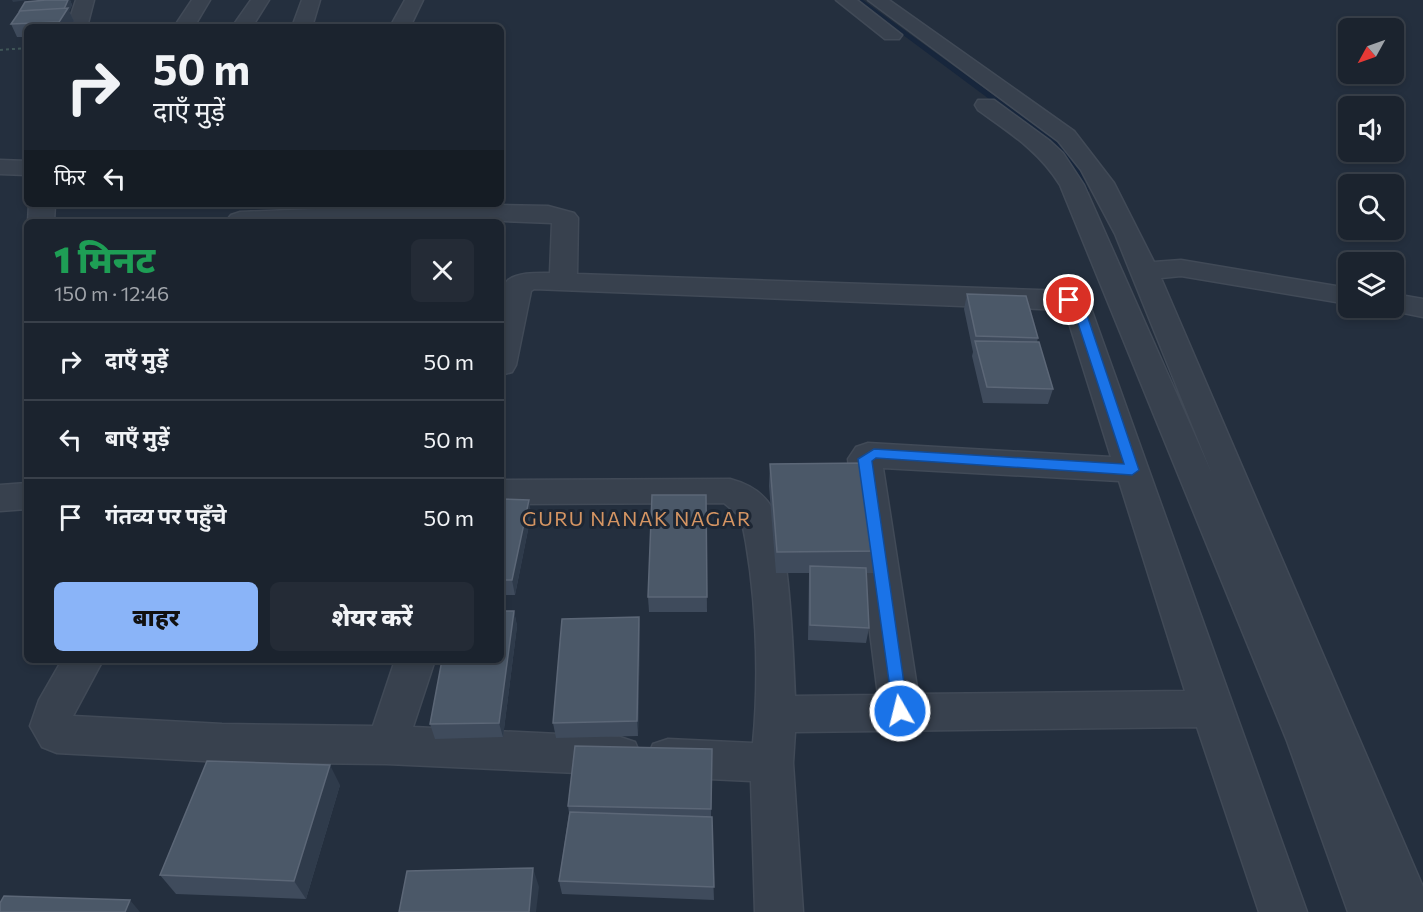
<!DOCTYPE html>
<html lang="hi">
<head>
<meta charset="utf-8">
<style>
	body { margin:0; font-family:Commissioner,"Noto Sans Devanagari",sans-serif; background:#242b36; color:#f1f3f6; height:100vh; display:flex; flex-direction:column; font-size:22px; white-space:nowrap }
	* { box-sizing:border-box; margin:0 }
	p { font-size:20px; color:#a0a4aa }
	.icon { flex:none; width:33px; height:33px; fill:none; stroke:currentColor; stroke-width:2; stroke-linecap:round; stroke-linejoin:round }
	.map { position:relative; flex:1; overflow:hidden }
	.details { position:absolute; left:24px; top:219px; width:480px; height:444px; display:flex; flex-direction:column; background:#1b232e; border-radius:9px; box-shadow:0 3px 9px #0003,0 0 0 2px #39404a }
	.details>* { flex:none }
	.guide { position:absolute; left:24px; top:24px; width:480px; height:183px; border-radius:9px; box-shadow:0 3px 9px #0003,0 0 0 2px #39404a; background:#1b232e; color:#f1f3f6; overflow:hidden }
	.needle { width:39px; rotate:230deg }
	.fabs { position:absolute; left:1338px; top:18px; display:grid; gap:12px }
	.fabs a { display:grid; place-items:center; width:66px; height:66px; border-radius:9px; background:#1b232e; box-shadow:0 3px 9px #0003,0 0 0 2px #39404a; font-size:30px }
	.pin { position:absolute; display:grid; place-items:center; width:51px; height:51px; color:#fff; margin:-26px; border:3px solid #fff; border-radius:50%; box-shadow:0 2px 6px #0007 }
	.me { position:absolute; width:66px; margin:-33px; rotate:352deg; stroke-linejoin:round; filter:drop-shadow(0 0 4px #0008) }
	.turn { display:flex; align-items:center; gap:21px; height:126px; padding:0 30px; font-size:27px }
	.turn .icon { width:78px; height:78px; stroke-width:2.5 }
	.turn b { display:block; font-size:42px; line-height:51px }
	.then { display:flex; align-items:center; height:57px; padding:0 30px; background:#0003; gap:12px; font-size:22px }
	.round { display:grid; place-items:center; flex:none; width:63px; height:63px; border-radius:9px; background:#242b36 }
	.head { display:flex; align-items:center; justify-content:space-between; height:102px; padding:0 30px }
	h1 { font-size:36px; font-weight:800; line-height:45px; color:#1e9e55 }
	.button { display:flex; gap:12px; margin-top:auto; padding:12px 30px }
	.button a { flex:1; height:69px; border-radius:9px; background:#8ab4f8; color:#111; font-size:24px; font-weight:800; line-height:69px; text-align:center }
	.button a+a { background:#242b36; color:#f1f3f6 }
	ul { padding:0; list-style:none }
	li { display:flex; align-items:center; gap:18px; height:78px; padding:0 30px; border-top:2px solid #39404a }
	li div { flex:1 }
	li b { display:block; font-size:22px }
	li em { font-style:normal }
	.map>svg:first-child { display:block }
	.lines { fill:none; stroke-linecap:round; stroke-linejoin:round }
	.stream { fill:#17263c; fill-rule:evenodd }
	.minor-casing { stroke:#414a57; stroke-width:3 }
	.path { stroke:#3f5557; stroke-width:2; stroke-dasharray:3 3; stroke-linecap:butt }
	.minor { fill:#38414e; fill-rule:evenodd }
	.wall { fill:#3f4b5c }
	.shaded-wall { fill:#2f3b4b }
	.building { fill:#4b5868; stroke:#5c6777; stroke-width:1.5 }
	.route { fill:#1a73e8; stroke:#114b97; stroke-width:1.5 }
	.labels { text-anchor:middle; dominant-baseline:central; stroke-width:6; stroke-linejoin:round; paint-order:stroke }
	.neighbourhood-label { font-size:20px; letter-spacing:1.5px; fill:#d59563; stroke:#1d2633 }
</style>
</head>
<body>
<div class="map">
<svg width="1423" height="912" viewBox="0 0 1423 912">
	<rect width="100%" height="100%" fill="#242f3e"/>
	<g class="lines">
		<polygon class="stream" points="856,0 863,0 1057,141 1077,164 1089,191 1088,193 1082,193 1070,165 1051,145"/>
		<defs>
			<g id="minor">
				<polygon points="76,0 94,0 87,27 67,27"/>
				<polygon points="192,0 210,0 194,27 174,27"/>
				<polygon points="251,0 269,0 252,27 232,27"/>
				<polygon points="302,0 320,0 312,27 292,27"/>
				<polygon points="405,0 423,0 410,27 390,27"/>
				<polygon points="836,0 857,0 902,35 899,39 885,39"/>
				<path d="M868 0H889L1074 131 1114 183 1154 262 1181 260 1348 288V304L1181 276 1161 278 1423 887V912H1348L1287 741 1060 185C1039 151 1010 133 978 110L975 105 978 100H994L1050 141 1063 153 1084 185 1212 474 1115 234 1081 170 1058 141Z"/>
				<polygon points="0,160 27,161 27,175 0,174"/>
				<polygon points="29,204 55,204 54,222 28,222"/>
				<path d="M440 204 548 206 574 213 578 218 577 274 1069 291 1088 300 1307 912H1259L1197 727 795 732 793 763 803 912H755L751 781 668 777 653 772 647 758 653 744 668 739 753 743C760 672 756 586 741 517L724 503 501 504V480L730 479C745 483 758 489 768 502 790 529 793 657 795 696L878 695 848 459 856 447 868 443 1111 457 1065 310 534 289 531 291 516 365 512 372 501 375C501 357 496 291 508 280 519 272 537 273 550 273L552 223 455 219 375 222 227 220 231 215 240 212ZM883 468 1119 481 1185 691 918 694Z"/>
				<polygon points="1394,294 1423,299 1423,317 1384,309 1394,308"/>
				<polygon points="27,483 27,509 0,511 0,485"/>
				<polygon points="62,660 103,660 73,716 222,724 373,726 395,660 435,660 413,727 620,737 635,742 641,756 635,770 620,775 387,764 222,762 57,753 42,747 30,726 39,700"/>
			</g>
		</defs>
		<use href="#minor" class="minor-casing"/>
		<polyline class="path" points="0,50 27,48"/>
		<use href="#minor" class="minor"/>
	</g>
	<g class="wall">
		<polygon points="46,0 70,0 72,5 69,11 74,21 70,27 27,27 27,37 17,37 11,24"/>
		<polygon points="967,294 1038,338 1037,342 1053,389 1048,404 983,403 972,356 973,352 964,309"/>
		<polygon points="770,464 880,551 876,573 866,573 869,628 866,643 808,640 809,573 776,573 769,486"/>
		<polygon points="706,495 707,612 649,612 648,597"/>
		<polygon points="501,499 529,500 531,515 515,595 501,595"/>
		<polygon points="514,611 517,626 503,737 435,739 430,724"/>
		<polygon points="639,617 640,632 638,736 556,738 553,723"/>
		<polygon points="712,749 711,817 714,900 562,894 559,881 569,813 568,806"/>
		<polygon points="340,785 306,899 176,894 160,875"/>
	</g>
	<g class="shaded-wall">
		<polygon points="12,0 28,0 13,2"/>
		<polygon points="68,0 70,0 72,5 69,11 74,21 70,27 61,27 59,22"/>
		<polygon points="529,500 531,515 515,595 512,580"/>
		<polygon points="514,611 517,626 503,737 499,723"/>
		<polygon points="639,617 640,632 638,736 637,721"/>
		<polygon points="330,765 340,785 306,899 294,881"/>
		<polygon points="533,868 539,887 536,912 529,912"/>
		<polygon points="130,900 140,912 125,912"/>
	</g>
	<g class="building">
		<polygon points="46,0 68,0 64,9 20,11 19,12 25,2"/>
		<polygon points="68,8 59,22 11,24 20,11"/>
		<polygon points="967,294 1026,296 1038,338 976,336"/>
		<polygon points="975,341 1039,342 1053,389 987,387"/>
		<polygon points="865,463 880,551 777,552 770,464"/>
		<polygon points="652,495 706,495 707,597 648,597"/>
		<polygon points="501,499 529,500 512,580 501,580"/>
		<polygon points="810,566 866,568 869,628 810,625"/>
		<polygon points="501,611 514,611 499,723 430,724 442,660 501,660"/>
		<polygon points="639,617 637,721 553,723 562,619"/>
		<polygon points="575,746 712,749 711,809 568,806"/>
		<polygon points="207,761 330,765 294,881 160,875"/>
		<polygon points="570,812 712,817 714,887 559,881"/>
		<polygon points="533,868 529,912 399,912 407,871"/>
		<polygon points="4,896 130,900 125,912 0,912 0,903"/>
	</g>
	<polygon class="route" points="1064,298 1073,298 1084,306 1139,470 1132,475 876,458 872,461 908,711 906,717 900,719 894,717 858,459 874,449 1124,464 1073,308 1064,303"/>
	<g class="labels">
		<g class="neighbourhood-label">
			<text x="637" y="518">GURU NANAK NAGAR</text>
		</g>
	</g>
</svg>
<div class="fabs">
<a><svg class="needle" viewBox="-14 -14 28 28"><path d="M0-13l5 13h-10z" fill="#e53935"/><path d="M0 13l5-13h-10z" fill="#a0a4aa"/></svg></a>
<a><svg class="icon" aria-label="sound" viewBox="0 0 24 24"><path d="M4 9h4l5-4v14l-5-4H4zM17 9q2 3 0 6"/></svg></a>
<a><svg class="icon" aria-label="search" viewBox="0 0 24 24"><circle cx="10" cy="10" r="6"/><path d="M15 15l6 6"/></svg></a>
<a><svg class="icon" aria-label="layers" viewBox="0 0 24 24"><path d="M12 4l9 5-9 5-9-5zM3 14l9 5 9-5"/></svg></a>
</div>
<div class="pin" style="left:1069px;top:300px;background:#d93025"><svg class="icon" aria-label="arrive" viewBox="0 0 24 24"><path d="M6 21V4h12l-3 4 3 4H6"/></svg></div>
<svg class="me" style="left:900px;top:711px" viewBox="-20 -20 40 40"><circle r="17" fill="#1a73e8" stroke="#fff" stroke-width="3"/><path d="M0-11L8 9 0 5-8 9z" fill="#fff"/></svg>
<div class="guide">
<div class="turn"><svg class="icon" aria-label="right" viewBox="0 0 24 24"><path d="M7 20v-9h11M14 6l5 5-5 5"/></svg><div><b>50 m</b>दाएँ मुड़ें</div></div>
<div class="then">फिर<svg class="icon" aria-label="left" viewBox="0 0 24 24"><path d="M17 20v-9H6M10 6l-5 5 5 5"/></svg></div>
</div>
<section class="details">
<div class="head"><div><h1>1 मिनट</h1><p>150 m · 12:46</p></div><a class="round"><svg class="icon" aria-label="close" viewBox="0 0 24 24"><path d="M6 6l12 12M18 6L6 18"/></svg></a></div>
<ul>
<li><svg class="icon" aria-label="right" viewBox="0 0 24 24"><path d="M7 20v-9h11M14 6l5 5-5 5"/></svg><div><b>दाएँ मुड़ें</b></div><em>50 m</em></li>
<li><svg class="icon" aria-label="left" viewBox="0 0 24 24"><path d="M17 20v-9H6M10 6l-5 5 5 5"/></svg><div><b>बाएँ मुड़ें</b></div><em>50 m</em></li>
<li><svg class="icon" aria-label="arrive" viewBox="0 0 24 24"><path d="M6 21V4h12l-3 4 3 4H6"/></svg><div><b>गंतव्य पर पहुँचे</b></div><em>50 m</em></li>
</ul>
<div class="button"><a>बाहर</a><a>शेयर करें</a></div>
</section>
</div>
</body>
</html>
